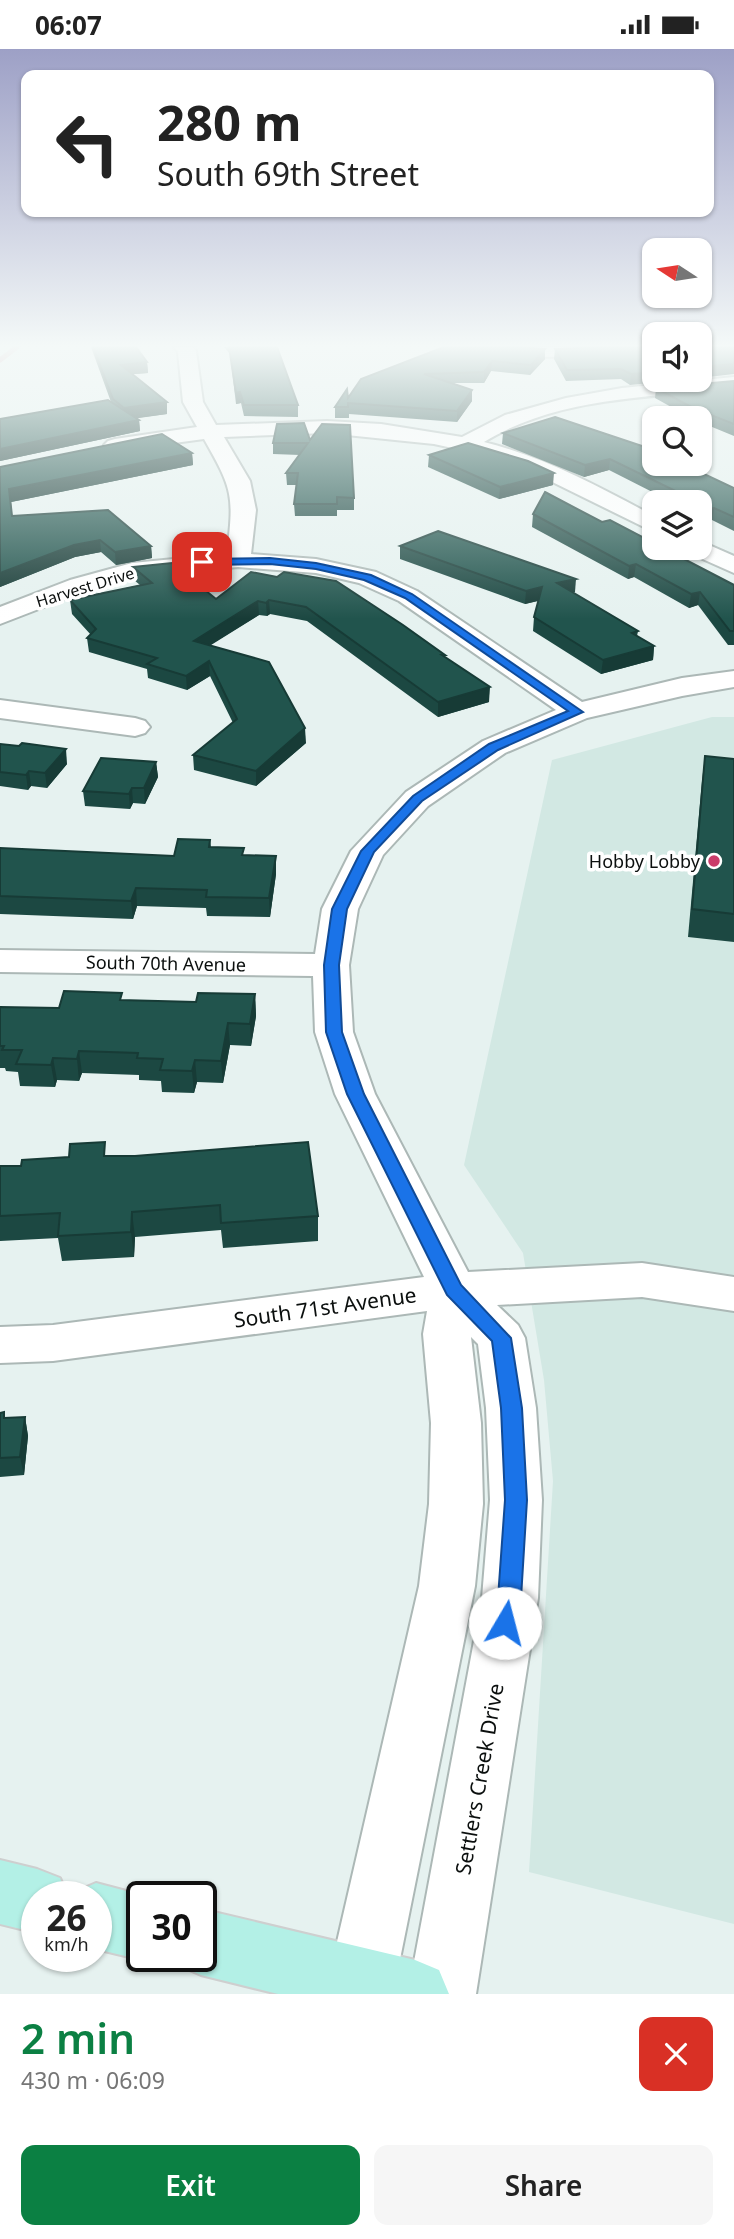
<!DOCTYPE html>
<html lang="en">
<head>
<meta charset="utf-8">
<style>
	body { margin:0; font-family:"Noto Sans",sans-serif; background:#f6f6f6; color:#222; height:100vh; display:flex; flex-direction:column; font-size:26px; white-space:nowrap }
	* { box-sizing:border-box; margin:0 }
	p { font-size:23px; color:#767676 }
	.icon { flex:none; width:38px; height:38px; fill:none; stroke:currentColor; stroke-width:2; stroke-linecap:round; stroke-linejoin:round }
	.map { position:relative; height:1945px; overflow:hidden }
	.drawer { display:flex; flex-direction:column; background:#fff; flex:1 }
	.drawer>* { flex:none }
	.banner { position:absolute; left:21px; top:21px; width:693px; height:147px; border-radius:14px; box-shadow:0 2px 5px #0004; background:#fff; color:#222; overflow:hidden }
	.needle { width:46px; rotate:282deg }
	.tools { position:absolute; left:642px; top:189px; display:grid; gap:14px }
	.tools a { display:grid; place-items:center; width:70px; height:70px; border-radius:14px; background:#fff; box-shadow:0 2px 5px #0004; font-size:35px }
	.speed { position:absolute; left:21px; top:1832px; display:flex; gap:14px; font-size:35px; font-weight:700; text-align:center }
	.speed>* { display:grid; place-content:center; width:91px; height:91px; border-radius:50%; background:#fff; box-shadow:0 2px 5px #0004; line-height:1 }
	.speed small { font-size:18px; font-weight:400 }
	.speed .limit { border:4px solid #111; border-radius:10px; background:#fff; color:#111 }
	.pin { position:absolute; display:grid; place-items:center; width:60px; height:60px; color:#fff; margin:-30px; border-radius:14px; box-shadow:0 4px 10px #0006 }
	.me { position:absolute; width:77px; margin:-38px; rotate:8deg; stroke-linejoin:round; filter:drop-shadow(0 0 5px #0008) }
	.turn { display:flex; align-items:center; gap:24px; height:147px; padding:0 21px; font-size:32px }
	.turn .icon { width:91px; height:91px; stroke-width:2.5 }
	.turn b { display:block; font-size:49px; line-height:60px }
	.round { display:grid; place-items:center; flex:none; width:74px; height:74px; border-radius:14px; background:#f6f6f6 }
	.overview { display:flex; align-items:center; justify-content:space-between; height:119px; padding:0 21px }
	h1 { font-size:42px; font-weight:600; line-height:52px; color:#0b8043 }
	.action { display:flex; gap:14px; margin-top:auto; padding:14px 21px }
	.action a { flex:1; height:80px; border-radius:14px; background:#0b8043; color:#fff; font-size:28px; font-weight:600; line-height:80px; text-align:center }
	.action a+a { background:#f6f6f6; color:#222 }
	.status { display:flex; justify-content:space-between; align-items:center; height:49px; padding:0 35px; background:#fff; direction:ltr }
	.status svg { height:19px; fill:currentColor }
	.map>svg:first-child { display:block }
	.built { fill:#d2e8e3 }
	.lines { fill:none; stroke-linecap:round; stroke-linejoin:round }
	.stream { stroke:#cd8393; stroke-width:5 }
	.minor-casing { stroke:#acb8b6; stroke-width:4 }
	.primary-casing { stroke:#cecfcf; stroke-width:4 }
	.minor { fill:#fff; fill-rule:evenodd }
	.primary { fill:#b3f0e6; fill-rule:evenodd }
	.wall { fill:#1c4842 }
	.shaded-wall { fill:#173b36 }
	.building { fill:#21544d; stroke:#173b36; stroke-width:2 }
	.route { fill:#1a73e8; stroke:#114b97; stroke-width:2 }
	.poi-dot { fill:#ca3c6a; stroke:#fff; stroke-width:2.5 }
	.labels { text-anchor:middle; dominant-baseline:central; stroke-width:7; stroke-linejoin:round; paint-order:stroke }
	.far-street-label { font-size:16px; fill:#0b0f0e; stroke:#fff }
	.poi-label { font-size:18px; fill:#0b0f0e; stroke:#fff; text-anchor:end }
	.street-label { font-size:18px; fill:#0b0f0e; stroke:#fff }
	.near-street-label { font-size:21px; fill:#0b0f0e; stroke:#fff }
</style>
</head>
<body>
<div class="status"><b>06:07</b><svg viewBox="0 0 49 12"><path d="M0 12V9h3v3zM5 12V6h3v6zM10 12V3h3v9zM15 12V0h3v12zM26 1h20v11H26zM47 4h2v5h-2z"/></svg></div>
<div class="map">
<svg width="734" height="1945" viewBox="0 0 734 1945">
	<rect width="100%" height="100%" fill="#e6f2f0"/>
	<polygon class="built" points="712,668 734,668 734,1875 529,1823 553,1432 544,1331 523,1204 464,1116 552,711"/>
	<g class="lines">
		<polyline class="stream" points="0,311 17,298"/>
		<defs>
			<g id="minor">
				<path d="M174 298H193L196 302 203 353 216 376 327 372 381 375 462 388 505 366 566 349 622 339 734 328V340C650 348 557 348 484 393 545 408 599 438 654 467V483L528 421 480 405 434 395 327 384 224 388 250 432 256 461 251 505 316 510 376 523 417 542 582 653 682 629 734 622V638L682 647 587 669 505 704 428 757 383 806 358 860 349 916 353 983 375 1045 468 1223 642 1214 734 1228V1262L642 1248 497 1256 518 1276 525 1289 536 1359 542 1451 538 1549 476 1945H408L482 1549 490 1451 486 1359 478 1295 471 1288 481 1374 483 1455 475 1537 393 1945H325L419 1537 429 1455 431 1374 423 1285 427 1262 53 1312 0 1314V1278L53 1276 424 1228 335 1045 315 983 313 927 0 923V901L315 905 322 860 351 802 406 743 483 692 556 661 399 552 359 534 316 524 238 518 134 528 88 541 0 575V558L70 531 132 514 227 505C234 446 233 441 204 390L115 402 108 400 104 396 108 392 115 390 197 378 183 353 178 303Z"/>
				<path d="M491 298H645L636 303C611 305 505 315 491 298Z"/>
				<polygon points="700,492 734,507 734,524 689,504 686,499 700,499"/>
				<polygon points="0,651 135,669 145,672 150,678 145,684 135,687 0,669"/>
			</g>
			<g id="primary">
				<polygon points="0,1811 37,1820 60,1829 68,1848 37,1848 37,1884 0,1875"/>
				<polygon points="96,1834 149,1848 142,1848 142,1908 150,1908 142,1911 96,1900 96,1848 71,1848 73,1844"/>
				<polygon points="201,1860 415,1911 439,1921 449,1945 278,1945 201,1926 178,1916 174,1908 201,1908"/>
			</g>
		</defs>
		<use href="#minor" class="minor-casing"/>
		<use href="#primary" class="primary-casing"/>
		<use href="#minor" class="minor"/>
		<use href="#primary" class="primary"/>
	</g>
	<g class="wall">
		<polygon points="91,298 136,298 147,313 148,324 133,325 167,365 136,369 139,371 140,382 0,412 0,370 111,353"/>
		<polygon points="224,298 277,298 298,356 298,368 244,367 241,354 236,355 230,305"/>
		<polygon points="444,298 545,310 530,326 491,322 484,334 453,334 472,341 472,352 457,373 349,365 349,369 335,369 335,358 348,349"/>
		<polygon points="654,298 630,336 621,330 566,332 554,310 555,300"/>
		<polygon points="734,332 734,387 700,373 700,369 691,369 655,349 656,339"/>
		<polygon points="503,384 734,439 734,482 712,471 709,472 700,468 700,453 672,453 609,421 584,428 502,395"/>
		<polygon points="310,391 354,449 354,461 337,461 337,467 295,467 294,455 297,436 287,436 286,424 300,406 273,405 273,394"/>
		<polygon points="192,404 193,416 11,453 12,467 151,497 152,509 116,516 101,503 75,508 0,538 0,418"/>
		<polygon points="429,406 553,436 499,450 428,418"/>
		<polygon points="533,465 602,473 734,536 734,596 728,596 698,556 689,559 634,528 628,530 532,478"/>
		<polygon points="400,497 575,543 573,544 638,582 637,587 654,597 653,611 601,625 533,582 534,568 538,552 525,555 400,510"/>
		<polygon points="133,518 216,550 251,523 445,608 489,653 438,668 307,572 270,565 267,567 259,566 210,596 306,694 256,737 194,721 193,706 233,674 210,627 187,641 148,629 147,620 89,603 87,589 91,586 72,565 70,551 140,536 134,531"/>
		<polygon points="0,695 67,715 47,739 31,737 28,741 0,737"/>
		<polygon points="705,707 734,710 734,893 688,888 702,732"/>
		<polygon points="156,713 158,728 145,755 133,754 130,760 85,757 83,742"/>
		<polygon points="210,791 211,798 244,806 276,807 276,825 270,868 207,867 206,859 137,857 133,870 0,865 0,799 174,807"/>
		<polygon points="255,945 256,967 251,997 230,996 223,1034 197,1033 194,1044 162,1043 161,1032 139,1031 139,1026 82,1024 79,1032 57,1031 55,1038 20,1037 18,1023 6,1022 5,1019 0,1019 0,958 59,959 123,951 196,953"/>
		<polygon points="107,1107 318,1167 318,1192 223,1199 221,1181 135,1188 134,1208 62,1212 58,1189 0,1192 0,1117 21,1117"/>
		<polygon points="4,1363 5,1369 25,1368 28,1387 24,1426 0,1428 0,1364"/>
	</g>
	<g class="shaded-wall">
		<polygon points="545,300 545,310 530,326 531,316"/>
		<polygon points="492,312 491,322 484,334 484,323"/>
		<polygon points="147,313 148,324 122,326 121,316"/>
		<polygon points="734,315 734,325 700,329 700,318"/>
		<polygon points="654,323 654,331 679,331 630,336 631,325"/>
		<polygon points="472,341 472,352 457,373 457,362"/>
		<polygon points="240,343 241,354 236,355 236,344"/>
		<polygon points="167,353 167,365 125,371 124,359"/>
		<polygon points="139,371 140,382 0,412 0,400"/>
		<polygon points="192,404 193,416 11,453 9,440"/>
		<polygon points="610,410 609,421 584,428 585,416"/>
		<polygon points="554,424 553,436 499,450 500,438"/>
		<polygon points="714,459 712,471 709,472 710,460"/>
		<polygon points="100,491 101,503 75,508 0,538 0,524 74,496"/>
		<polygon points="151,497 152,509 116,516 115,503"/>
		<polygon points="636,515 634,528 628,530 629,517"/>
		<polygon points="576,530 575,543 556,548 557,534"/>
		<polygon points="542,538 541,551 525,555 526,542"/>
		<polygon points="700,543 698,556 689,559 691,545"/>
		<polygon points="269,551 270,565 267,567 266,554"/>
		<polygon points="258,552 259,566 195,606 194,592"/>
		<polygon points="654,597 653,611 601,625 603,611"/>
		<polygon points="209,612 210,627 187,641 186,627"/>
		<polygon points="490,638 489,653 438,668 438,653"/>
		<polygon points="305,679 306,694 256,737 256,722"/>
		<polygon points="66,700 67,715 47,739 45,724"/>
		<polygon points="156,713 158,728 145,755 144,739"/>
		<polygon points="29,722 31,737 28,741 26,726"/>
		<polygon points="132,739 133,754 130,760 129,745"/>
		<polygon points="276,807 276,825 270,868 269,849"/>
		<polygon points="136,839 137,857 133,870 131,852"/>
		<polygon points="255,945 256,967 251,997 250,975"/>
		<polygon points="228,974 230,996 223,1034 221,1012"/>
		<polygon points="79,1002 82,1024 79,1032 77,1010"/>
		<polygon points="53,1009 57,1031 55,1038 51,1016"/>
		<polygon points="195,1011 197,1033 194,1044 192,1022"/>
		<polygon points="132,1163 135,1188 134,1208 131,1183"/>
		<polygon points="25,1368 28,1387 24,1426 20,1408"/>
	</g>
	<g class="building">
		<polygon points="93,298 136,298 147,313 121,316 167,353 124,359 113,350"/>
		<polygon points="229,298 277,298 298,356 244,356 240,343 236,344"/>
		<polygon points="444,298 521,298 545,300 531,316 492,312 484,323 424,325 472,341 457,362 348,354 348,358 335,358 347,340 348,349 361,330"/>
		<polygon points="598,298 654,298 654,323 631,325 621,320 567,321 555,300"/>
		<polygon points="700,298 734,298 734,315 700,318"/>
		<polygon points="734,332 734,375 693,359 656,339"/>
		<polygon points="108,351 139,371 0,400 0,370"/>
		<polygon points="555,368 654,401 654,415 683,415 734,439 734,468 714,459 710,460 700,454 700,453 698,453 610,410 585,416 503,384"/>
		<polygon points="304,374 310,391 322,375 350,376 354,449 337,448 337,455 294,455 298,424 286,424 308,394 273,394 277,375"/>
		<polygon points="162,385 192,404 9,440 12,467 108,461 151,497 115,503 100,491 74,496 0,524 0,418"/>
		<polygon points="468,394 528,412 554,424 500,438 429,406"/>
		<polygon points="545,443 602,473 610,471 654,494 654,499 663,499 734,536 734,582 730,582 700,543 691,545 636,515 629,517 533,465"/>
		<polygon points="438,482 576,530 557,534 638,582 632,584 654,597 603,611 534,568 542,538 526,542 400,497"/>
		<polygon points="172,514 216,550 251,523 277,528 284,523 336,532 403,576 445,606 442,606 490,638 438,653 306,558 269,551 266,554 258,552 194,592 269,613 305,679 256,722 193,706 237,670 209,612 186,627 147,615 157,609 87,589 96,580 70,551 152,534 133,518"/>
		<polygon points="22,694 66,700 45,724 29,722 26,726 0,723 0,695 19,697"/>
		<polygon points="705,707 734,710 734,865 692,860"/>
		<polygon points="101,709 156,713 144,739 132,739 129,745 83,742"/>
		<polygon points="178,790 210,791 209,798 244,799 242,806 276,807 269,849 206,848 207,841 136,839 131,852 0,847 0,799 174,807"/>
		<polygon points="64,942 122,944 120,951 196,953 198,944 255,945 250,975 228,974 221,1012 195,1011 192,1022 160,1021 163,1010 137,1009 138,1004 79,1002 77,1010 53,1009 51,1016 16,1015 22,1001 2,1001 4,997 0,997 0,958 59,959"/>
		<polygon points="105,1093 104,1107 135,1107 308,1093 318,1167 221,1174 220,1156 132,1163 131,1183 58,1187 60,1164 0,1167 0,1117 21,1117 22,1111 69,1108 70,1095"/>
		<polygon points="4,1363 4,1369 25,1368 20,1408 0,1409 0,1364"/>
	</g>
	<linearGradient id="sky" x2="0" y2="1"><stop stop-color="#9da0c6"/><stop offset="0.52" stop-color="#f4f9f8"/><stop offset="1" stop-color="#f4f9f8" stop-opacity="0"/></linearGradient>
	<rect width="734" height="570" fill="url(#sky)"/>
	<polygon class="route" points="270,509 316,514 371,526 412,545 583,663 498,701 422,752 374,803 347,860 339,916 342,983 364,1045 461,1236 511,1289 522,1359 527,1451 521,1549 514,1581 505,1584 497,1581 494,1574 498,1549 505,1451 501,1359 492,1292 447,1246 347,1045 326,983 324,916 332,860 361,802 413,747 489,695 568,662 405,549 364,531 316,520 270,515 202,516 197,513 202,510"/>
	<circle class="poi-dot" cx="714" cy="812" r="7"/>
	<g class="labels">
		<g class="far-street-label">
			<text transform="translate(85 538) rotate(-17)">Harvest Drive</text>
		</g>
		<g class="poi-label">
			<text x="700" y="812">Hobby Lobby</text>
		</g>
		<g class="street-label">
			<text transform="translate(166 914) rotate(1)">South 70th Avenue</text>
		</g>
		<g class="near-street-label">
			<text transform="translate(325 1258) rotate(-8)">South 71st Avenue</text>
			<text transform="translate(479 1730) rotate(-80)">Settlers Creek Drive</text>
		</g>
	</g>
</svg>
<div class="tools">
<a><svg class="needle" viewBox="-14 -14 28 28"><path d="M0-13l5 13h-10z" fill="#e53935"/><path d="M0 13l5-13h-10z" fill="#767676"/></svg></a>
<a><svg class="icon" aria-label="sound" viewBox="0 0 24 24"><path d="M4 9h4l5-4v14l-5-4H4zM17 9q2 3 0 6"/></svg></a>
<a><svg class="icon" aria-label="search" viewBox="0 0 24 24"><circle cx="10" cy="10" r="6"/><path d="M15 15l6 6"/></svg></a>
<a><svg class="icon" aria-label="layers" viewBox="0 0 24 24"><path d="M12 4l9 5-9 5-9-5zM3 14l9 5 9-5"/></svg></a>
</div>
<div class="speed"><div>26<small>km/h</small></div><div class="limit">30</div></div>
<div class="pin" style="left:202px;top:513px;background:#d93025"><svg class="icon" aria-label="arrive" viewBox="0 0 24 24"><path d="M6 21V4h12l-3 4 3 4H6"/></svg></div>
<svg class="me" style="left:505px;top:1574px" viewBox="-20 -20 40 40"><circle r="19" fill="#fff"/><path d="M0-13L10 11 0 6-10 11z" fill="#1a73e8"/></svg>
<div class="banner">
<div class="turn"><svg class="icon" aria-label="left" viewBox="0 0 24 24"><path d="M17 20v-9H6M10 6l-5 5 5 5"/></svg><div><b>280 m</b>South 69th Street</div></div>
</div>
</div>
<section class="drawer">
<div class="overview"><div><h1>2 min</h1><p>430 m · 06:09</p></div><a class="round" style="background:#d93025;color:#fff"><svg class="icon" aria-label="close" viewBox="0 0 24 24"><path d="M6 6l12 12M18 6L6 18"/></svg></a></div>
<div class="action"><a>Exit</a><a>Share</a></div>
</section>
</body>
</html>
